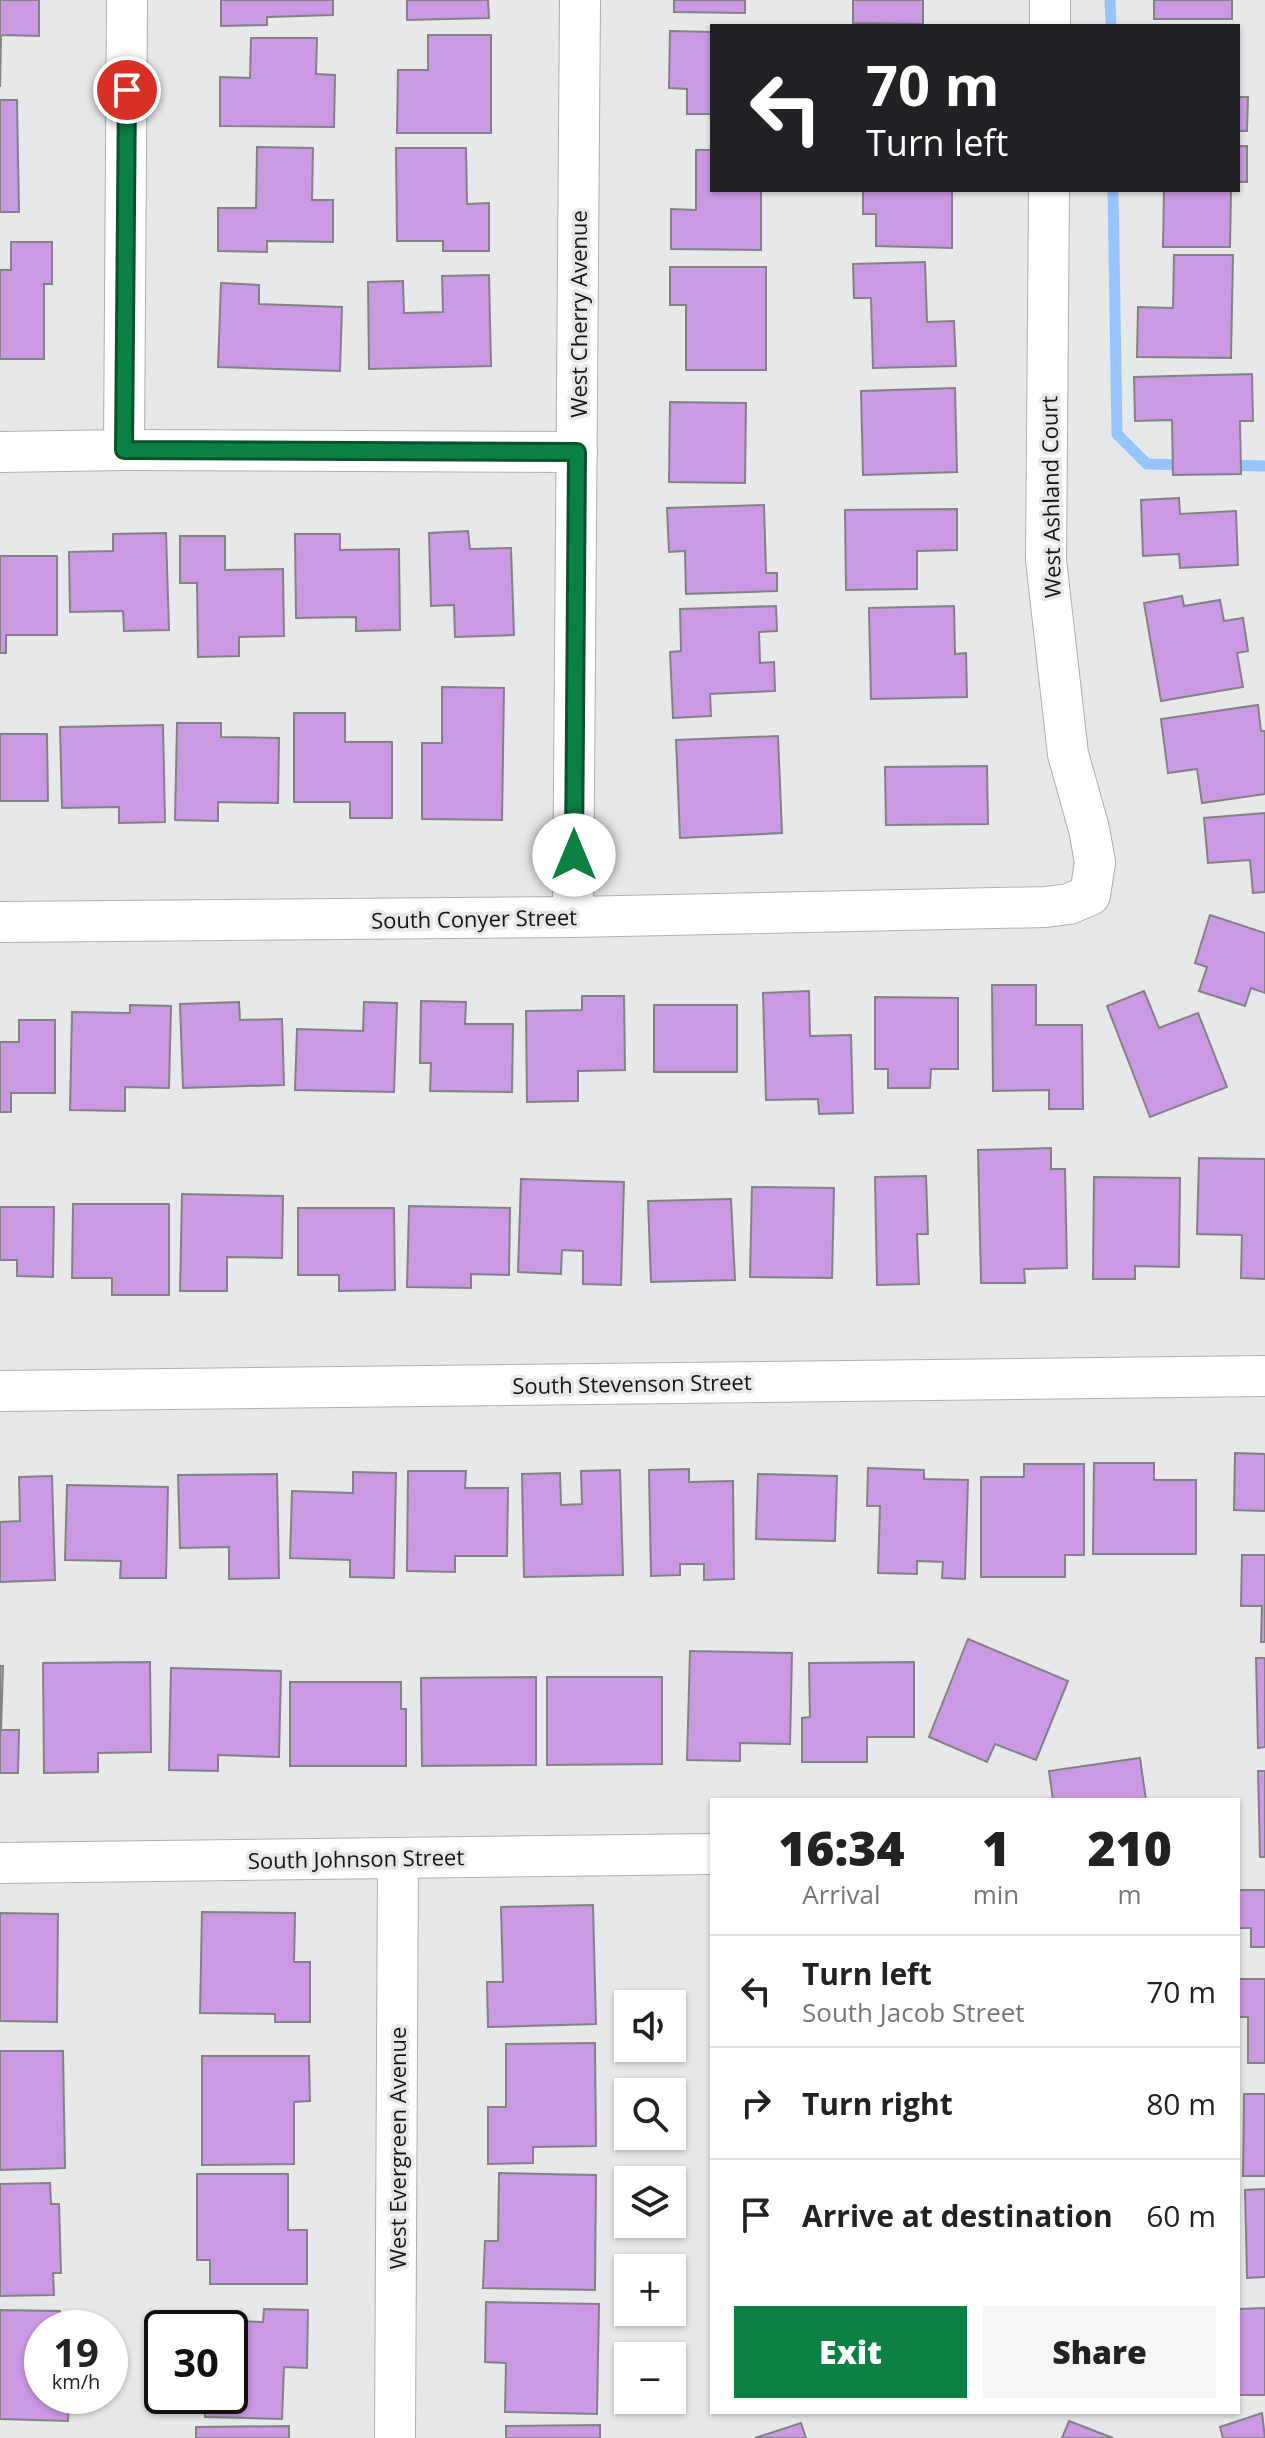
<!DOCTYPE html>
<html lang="en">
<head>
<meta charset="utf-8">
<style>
	body { margin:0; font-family:"Open Sans",sans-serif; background:#f6f6f6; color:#222; height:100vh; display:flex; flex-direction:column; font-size:30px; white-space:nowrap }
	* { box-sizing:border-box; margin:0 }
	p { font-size:26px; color:#767676 }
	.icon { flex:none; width:44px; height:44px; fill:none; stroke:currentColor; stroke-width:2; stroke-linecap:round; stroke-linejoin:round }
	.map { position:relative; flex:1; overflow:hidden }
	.panel { position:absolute; left:710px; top:1798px; width:530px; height:616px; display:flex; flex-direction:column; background:#fff; border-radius:0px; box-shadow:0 2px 6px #0004 }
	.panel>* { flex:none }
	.banner { position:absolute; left:710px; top:24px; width:530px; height:168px; border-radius:0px; box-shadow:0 2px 6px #0004; background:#202124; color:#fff; overflow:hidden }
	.fabs { position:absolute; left:614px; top:1990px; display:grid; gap:16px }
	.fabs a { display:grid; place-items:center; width:72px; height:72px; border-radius:0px; background:#fff; box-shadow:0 2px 6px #0004; font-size:40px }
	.speed { position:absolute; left:24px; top:2310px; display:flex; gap:16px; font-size:40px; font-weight:700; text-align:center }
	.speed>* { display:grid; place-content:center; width:104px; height:104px; border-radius:50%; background:#fff; box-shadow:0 2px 6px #0004; line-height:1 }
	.speed small { font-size:20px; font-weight:400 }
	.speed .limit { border:4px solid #111; border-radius:12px; background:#fff; color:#111 }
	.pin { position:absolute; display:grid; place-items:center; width:68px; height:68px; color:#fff; margin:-34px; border:4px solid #fff; border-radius:50%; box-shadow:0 2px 8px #0007 }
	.me { position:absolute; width:88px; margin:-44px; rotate:0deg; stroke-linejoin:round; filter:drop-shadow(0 0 6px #0008) }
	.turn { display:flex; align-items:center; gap:28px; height:168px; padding:0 24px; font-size:36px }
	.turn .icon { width:104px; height:104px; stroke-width:2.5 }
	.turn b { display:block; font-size:56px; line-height:68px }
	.eta { display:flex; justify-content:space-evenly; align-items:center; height:136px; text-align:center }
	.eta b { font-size:48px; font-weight:800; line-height:56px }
	.cta { display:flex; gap:16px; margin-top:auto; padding:16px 24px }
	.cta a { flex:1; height:92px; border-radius:0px; background:#0b8043; color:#fff; font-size:32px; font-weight:800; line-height:92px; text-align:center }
	.cta a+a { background:#f6f6f6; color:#222 }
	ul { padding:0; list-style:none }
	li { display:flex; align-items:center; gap:24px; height:112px; padding:0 24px; border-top:2px solid #e0e0e0 }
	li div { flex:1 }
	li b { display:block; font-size:30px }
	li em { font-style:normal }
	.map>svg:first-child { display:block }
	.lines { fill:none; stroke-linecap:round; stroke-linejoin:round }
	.stream { stroke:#96c5fe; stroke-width:11 }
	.building { fill:#cc99e4; stroke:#838284; stroke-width:2 }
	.minor-casing { stroke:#aeafb1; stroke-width:42 }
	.minor { stroke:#fff; stroke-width:40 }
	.route-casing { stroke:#07532c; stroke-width:20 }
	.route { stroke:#0b8043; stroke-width:14 }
	.labels { text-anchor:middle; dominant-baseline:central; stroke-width:7; stroke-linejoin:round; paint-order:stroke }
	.street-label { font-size:22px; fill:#151516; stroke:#e7e8ea }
</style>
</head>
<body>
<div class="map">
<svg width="1265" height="2438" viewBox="0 0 1265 2438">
	<rect width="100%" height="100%" fill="#e7e8ea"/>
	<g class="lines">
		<g class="stream">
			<polyline points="1110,0 1111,26"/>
			<polyline points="1113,190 1117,434 1147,464 1184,465"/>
			<polyline points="1226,465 1265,466"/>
		</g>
	</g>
	<g class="building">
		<polygon points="0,0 39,0 39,36 1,35 0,87"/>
		<polygon points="221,0 333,0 333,15 267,17 267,25 221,26"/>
		<polygon points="407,0 488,0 489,18 407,20"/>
		<polygon points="674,0 745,0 745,13 674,12"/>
		<polygon points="853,0 923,0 923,24 853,23"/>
		<rect x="1154" y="0" width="78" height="19"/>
		<polygon points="670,31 712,32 712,114 687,114 687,89 669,88"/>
		<polygon points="428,35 491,35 491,133 397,133 398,70 428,70"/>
		<polygon points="251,38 317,38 316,74 335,75 334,127 220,126 220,77 250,78"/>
		<polygon points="1238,97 1248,97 1247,131 1238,131"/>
		<polygon points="0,100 17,100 19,212 0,212"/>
		<rect x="1238" y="146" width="9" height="36"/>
		<polygon points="257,147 313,148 312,200 333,200 333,242 267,241 267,252 218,251 218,208 256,208"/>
		<polygon points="396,148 466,148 467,204 489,203 489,251 443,251 443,241 397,241"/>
		<polygon points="696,150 712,150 712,190 761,190 761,250 671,249 671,209 696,210"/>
		<polygon points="863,190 952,190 952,248 876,246 876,214 863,214"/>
		<polygon points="1164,190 1231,190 1230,247 1163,247"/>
		<polygon points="11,242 52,242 52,284 44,284 44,359 0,359 0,270 11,270"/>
		<polygon points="1174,255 1233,255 1231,358 1137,357 1138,307 1173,308"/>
		<polygon points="925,262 927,322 954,321 956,366 873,368 871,298 854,298 853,264"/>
		<polygon points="670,267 766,267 766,370 686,370 686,305 670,305"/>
		<polygon points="489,275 491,366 369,369 368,282 403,281 404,313 443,312 442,276"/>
		<polygon points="221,283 259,285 259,304 342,307 340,371 218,367"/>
		<polygon points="1252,374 1253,421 1240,421 1241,474 1173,475 1172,420 1135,421 1134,377"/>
		<polygon points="955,388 957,472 863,475 861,391"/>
		<polygon points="670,402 746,403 745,483 669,482"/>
		<polygon points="1179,498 1180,514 1236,511 1238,565 1180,568 1179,554 1143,556 1141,500"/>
		<polygon points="764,505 766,573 777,573 777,591 686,594 685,551 669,552 667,508"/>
		<polygon points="957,509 957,550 917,551 917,589 846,590 845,510"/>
		<polygon points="468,531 470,549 511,548 514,635 455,637 454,605 431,606 429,533"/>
		<polygon points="166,533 169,630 124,631 123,611 70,612 69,552 113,551 113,534"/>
		<polygon points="295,534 340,534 340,550 399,549 400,630 356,631 356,617 296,618"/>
		<polygon points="180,536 225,536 225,570 283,569 284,636 239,637 239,656 198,657 197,583 180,583"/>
		<polygon points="0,556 57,556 57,635 6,635 6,653 0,653"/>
		<polygon points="1182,596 1184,606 1220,600 1224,621 1243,618 1248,651 1237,653 1243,687 1161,701 1144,603"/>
		<polygon points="776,606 777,631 759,632 760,663 774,662 775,691 710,694 711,716 673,718 670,652 681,651 680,609"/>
		<polygon points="954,606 955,654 966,653 967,697 871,699 869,608"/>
		<polygon points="442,687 504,688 502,820 422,819 422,743 442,743"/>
		<polygon points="1258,705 1261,731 1265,731 1265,794 1202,803 1197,769 1168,773 1161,719"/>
		<polygon points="294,713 345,713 345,742 392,742 392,818 350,818 350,802 294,802"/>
		<polygon points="177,723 221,723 221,737 279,738 278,803 218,802 218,821 175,820"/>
		<polygon points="163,725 165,822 119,823 119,807 62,808 60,727"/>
		<polygon points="0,734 47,734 48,801 0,801"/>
		<polygon points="778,736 782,833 680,838 676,740"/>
		<polygon points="987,766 988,824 886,825 885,767"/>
		<polygon points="1265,813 1265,892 1253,893 1250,860 1208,863 1204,818"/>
		<polygon points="1210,915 1265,933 1265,993 1251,988 1245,1006 1199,991 1207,967 1195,963"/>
		<polygon points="992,985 1036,985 1036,1025 1082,1025 1083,1109 1049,1109 1049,1090 993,1091"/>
		<polygon points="809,991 810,1036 851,1035 853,1113 819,1114 818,1099 766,1100 763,993"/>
		<polygon points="1144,991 1159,1028 1198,1013 1227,1087 1150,1117 1107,1006"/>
		<polygon points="582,996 624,996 625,1070 578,1071 578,1101 527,1102 526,1011 582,1010"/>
		<polygon points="875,997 958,998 958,1069 931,1069 930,1088 888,1088 888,1069 875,1069"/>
		<polygon points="421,1001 466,1002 465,1024 513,1024 512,1092 430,1091 431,1063 420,1063"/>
		<polygon points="239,1002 240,1020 282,1019 284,1085 183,1088 180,1004"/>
		<polygon points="364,1002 397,1003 394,1092 295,1090 297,1029 363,1031"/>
		<polygon points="130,1005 171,1006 169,1088 125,1087 125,1111 70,1110 72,1012 130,1013"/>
		<rect x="654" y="1005" width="83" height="67"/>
		<polygon points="19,1020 55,1020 55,1093 11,1093 11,1112 0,1112 0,1042 19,1042"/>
		<polygon points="1051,1148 1051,1169 1065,1169 1067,1268 1024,1269 1025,1283 981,1283 978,1150"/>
		<polygon points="1199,1158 1265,1159 1265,1279 1241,1278 1242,1235 1197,1234"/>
		<polygon points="926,1176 928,1234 917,1234 919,1284 877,1285 875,1177"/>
		<polygon points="1094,1177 1180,1178 1179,1267 1135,1266 1135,1279 1093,1279"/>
		<polygon points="521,1179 624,1182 621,1285 583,1284 583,1251 562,1250 561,1274 518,1272"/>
		<polygon points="752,1187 834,1188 832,1278 750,1277"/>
		<polygon points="182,1194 283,1196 282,1258 227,1257 227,1291 180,1291"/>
		<polygon points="731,1199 735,1280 651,1282 648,1201"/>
		<polygon points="73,1204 169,1204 169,1295 112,1295 112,1278 72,1278"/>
		<polygon points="409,1206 510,1208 509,1275 471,1274 471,1288 407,1287"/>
		<polygon points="0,1207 54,1207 53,1277 17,1276 17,1260 0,1260"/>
		<polygon points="298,1208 394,1208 395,1290 339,1291 339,1275 298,1275"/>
		<polygon points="1235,1453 1265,1454 1265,1511 1234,1510"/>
		<polygon points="1094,1463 1154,1463 1154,1480 1196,1480 1196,1554 1093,1554"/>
		<polygon points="1024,1464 1084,1464 1084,1555 1065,1555 1065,1577 981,1577 981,1477 1024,1477"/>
		<polygon points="868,1468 924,1470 924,1479 968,1480 965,1579 942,1578 943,1562 917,1561 917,1574 878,1573 880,1506 867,1506"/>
		<polygon points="689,1469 689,1482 733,1481 734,1579 704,1580 704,1564 680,1564 680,1575 651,1576 649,1470"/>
		<polygon points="620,1470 623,1575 524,1577 522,1474 560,1473 561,1505 582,1504 581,1471"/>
		<polygon points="408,1471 466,1471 465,1488 508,1488 507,1556 455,1556 455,1572 407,1571"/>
		<polygon points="353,1472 396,1473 394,1578 350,1577 350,1560 290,1558 292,1491 353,1493"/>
		<polygon points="277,1474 279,1578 229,1579 229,1547 180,1548 178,1475"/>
		<polygon points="758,1474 837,1476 835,1541 756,1539"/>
		<polygon points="52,1476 55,1580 0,1582 0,1522 20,1521 19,1477"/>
		<polygon points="67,1485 168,1487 166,1578 120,1578 121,1561 65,1560"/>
		<polygon points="1242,1555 1265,1555 1265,1642 1261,1642 1262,1606 1241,1606"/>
		<polygon points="968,1639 1068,1681 1036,1760 995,1744 987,1762 929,1737"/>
		<polygon points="690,1651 792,1653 790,1744 740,1743 740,1761 687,1760"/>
		<polygon points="1256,1658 1265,1658 1265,1747 1258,1748"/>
		<polygon points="150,1662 151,1752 98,1753 98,1772 44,1773 43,1663"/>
		<polygon points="914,1662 914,1737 867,1737 867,1762 802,1762 802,1718 810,1717 809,1663"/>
		<polygon points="0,1666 3,1666 1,1730 19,1730 18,1773 0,1773"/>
		<polygon points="171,1668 281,1671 279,1757 218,1755 218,1771 169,1770"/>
		<polygon points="536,1677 536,1765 422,1766 421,1678"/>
		<polygon points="547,1677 662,1677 662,1764 547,1765"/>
		<polygon points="290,1682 401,1682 401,1709 406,1709 406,1766 290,1766"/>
		<polygon points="1140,1758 1146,1800 1053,1800 1049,1771"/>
		<polygon points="1258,1771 1265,1771 1265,1857 1260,1857"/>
		<polygon points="1238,1890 1265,1890 1265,1947 1251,1947 1251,1928 1238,1928"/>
		<polygon points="593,1905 596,2024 488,2027 487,1982 503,1982 501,1907"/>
		<polygon points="202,1912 295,1913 294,1962 310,1962 310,2022 275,2022 275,2014 200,2013"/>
		<polygon points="0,1913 58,1914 57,2022 0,2021"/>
		<polygon points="1238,1979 1265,1979 1265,2063 1248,2063 1248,2017 1238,2017"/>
		<polygon points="595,2043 596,2146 533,2147 533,2163 488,2164 488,2107 506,2107 506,2044"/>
		<polygon points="0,2051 63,2051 65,2168 0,2170"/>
		<polygon points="202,2056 309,2056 310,2101 294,2102 294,2164 202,2165"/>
		<polygon points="1244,2094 1265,2094 1265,2176 1243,2176"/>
		<polygon points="499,2173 596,2175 595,2290 483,2288 485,2241 498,2241"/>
		<polygon points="197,2174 288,2174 288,2230 307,2230 307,2284 210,2284 210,2260 197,2260"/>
		<polygon points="50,2183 51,2204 59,2204 61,2273 53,2273 54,2295 0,2296 0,2184"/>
		<polygon points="1265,2189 1265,2277 1247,2278 1245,2190"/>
		<polygon points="486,2302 599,2304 597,2414 505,2412 506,2363 485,2362"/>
		<polygon points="1265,2308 1265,2395 1238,2395 1238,2309"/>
		<polygon points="264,2309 308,2310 307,2368 284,2367 282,2419 205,2417 205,2396 230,2396 230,2328 207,2328 208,2320 263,2322"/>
		<polygon points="0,2310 60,2311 60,2328 42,2328 42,2396 69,2396 68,2421 0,2419"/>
		<polygon points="1262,2413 1265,2438 1223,2438 1220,2427"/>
		<polygon points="1069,2421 1113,2438 1062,2438"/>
		<polygon points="801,2423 806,2438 755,2438"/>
		<polygon points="600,2425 600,2438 506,2438 506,2426"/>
		<polygon points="289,2426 289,2438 196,2438 196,2427"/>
	</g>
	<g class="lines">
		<defs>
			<g id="minor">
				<polyline points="1050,26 1050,0"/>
				<polyline points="124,450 127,0"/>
				<polyline points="0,452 124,450 577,452"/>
				<polyline points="573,917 580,0"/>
				<polyline points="0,922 573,917 1046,907 1069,904 1090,895 1095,862 1089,829 1068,754 1046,560 1049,190"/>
				<polyline points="0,1391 1265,1376"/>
				<polyline points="0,1863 712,1854"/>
				<polyline points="395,2438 398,1858"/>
			</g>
		</defs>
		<use href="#minor" class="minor-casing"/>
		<use href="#minor" class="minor"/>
	</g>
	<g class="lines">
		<defs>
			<polyline id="route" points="127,90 124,450 577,452 574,855"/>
		</defs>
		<use href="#route" class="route-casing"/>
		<use href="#route" class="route"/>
	</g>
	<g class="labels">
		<g class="street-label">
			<text transform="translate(578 314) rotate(-90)">West Cherry Avenue</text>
			<text transform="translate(1050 497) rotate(-91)">West Ashland Court</text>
			<text transform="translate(474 918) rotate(-1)">South Conyer Street</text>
			<text transform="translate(632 1383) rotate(-1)">South Stevenson Street</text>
			<text transform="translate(356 1858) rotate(-1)">South Johnson Street</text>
			<text transform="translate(397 2148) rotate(-90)">West Evergreen Avenue</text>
		</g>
	</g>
</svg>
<div class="fabs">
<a><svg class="icon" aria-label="sound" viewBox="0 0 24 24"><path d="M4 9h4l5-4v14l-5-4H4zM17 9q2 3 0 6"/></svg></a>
<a><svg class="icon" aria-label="search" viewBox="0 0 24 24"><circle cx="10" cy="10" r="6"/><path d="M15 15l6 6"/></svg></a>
<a><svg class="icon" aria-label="layers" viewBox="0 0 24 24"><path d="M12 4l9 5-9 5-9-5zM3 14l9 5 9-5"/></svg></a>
<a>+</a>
<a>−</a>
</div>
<div class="speed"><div>19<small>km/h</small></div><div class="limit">30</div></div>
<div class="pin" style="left:127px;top:90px;background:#d93025"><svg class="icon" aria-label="arrive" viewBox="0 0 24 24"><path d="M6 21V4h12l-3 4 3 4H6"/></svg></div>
<svg class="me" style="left:574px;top:855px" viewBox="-20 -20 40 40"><circle r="19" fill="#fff"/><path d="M0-13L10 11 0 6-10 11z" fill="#0b8043"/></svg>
<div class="banner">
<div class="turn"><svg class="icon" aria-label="left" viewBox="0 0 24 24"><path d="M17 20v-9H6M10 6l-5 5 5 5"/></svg><div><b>70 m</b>Turn left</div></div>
</div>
<section class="panel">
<div class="eta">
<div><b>16:34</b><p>Arrival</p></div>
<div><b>1</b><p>min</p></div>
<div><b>210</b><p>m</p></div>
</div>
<ul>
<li><svg class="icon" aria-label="left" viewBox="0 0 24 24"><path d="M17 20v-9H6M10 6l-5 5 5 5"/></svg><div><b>Turn left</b><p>South Jacob Street</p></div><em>70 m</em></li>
<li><svg class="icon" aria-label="right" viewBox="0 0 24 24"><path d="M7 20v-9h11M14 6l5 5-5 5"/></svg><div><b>Turn right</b></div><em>80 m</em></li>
<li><svg class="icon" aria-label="arrive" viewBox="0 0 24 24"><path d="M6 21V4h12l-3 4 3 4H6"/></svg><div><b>Arrive at destination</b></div><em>60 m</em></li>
</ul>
<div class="cta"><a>Exit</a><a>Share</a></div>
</section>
</div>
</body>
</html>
